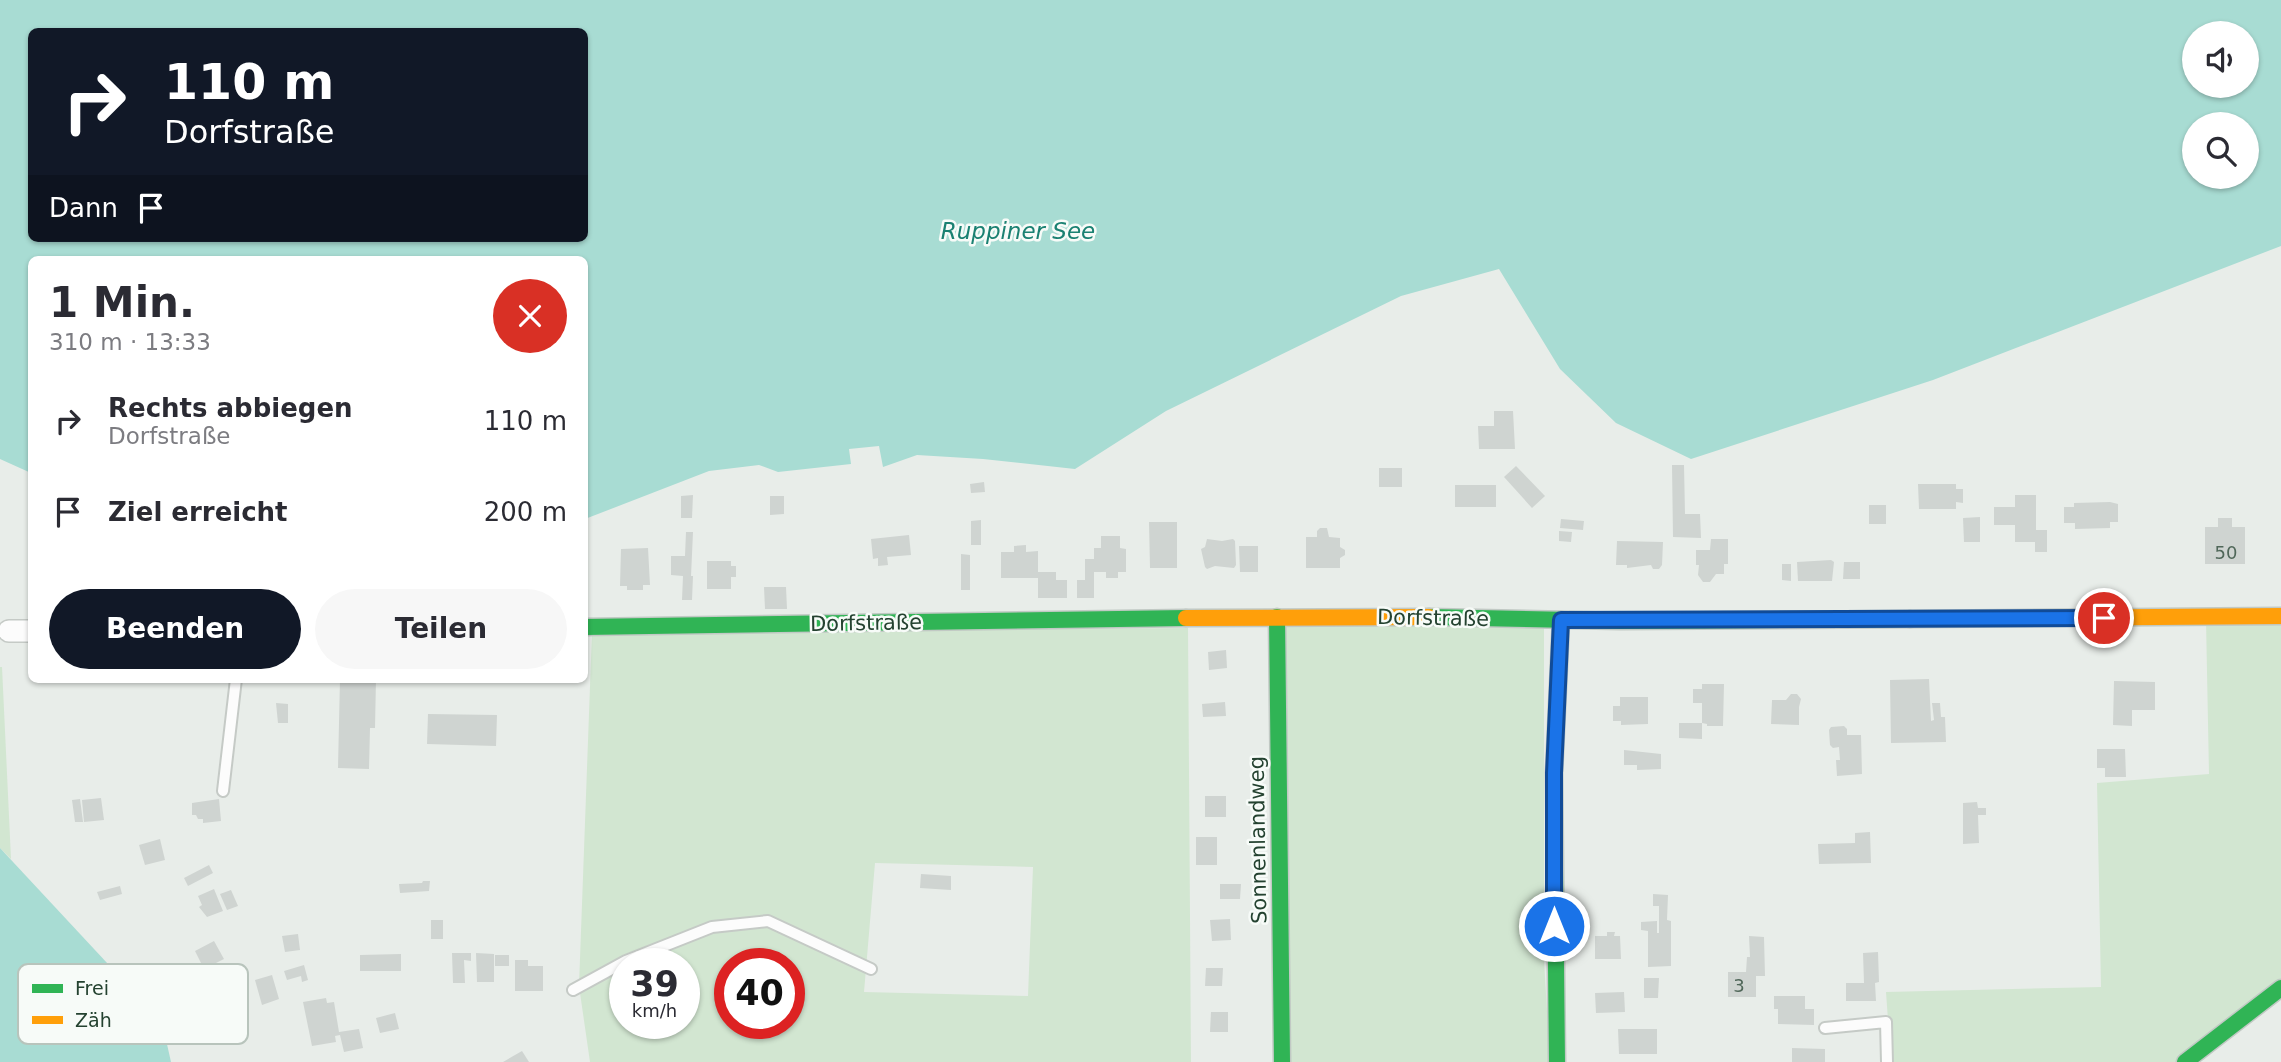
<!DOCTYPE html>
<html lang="de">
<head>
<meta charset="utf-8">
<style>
	body { margin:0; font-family:"DejaVu Sans",sans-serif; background:#f7f7f7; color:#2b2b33; height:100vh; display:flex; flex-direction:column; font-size:26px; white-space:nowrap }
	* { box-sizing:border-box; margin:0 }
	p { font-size:23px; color:#7c7c81 }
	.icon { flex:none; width:38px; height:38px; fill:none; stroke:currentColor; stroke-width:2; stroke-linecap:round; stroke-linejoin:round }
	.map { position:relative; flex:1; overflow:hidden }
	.details { position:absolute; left:28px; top:256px; width:560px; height:427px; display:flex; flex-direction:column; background:#fff; border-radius:10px; box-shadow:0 2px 5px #0004 }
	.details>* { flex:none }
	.banner { position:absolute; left:28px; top:28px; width:560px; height:214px; border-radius:10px; box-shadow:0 2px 5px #0004; background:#111827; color:#fff; overflow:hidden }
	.tools { position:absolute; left:2182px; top:21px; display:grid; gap:14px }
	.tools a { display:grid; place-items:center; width:77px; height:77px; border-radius:50%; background:#fff; box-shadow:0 2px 5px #0004; font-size:35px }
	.speed { position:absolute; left:609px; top:948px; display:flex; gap:14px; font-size:35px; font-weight:700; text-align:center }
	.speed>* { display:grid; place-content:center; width:91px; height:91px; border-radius:50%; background:#fff; box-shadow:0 2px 5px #0004; line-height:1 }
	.speed small { font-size:18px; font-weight:400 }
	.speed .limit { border:10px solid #d22; background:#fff; color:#111 }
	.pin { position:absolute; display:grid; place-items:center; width:60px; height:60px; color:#fff; margin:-30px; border:4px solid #fff; border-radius:50%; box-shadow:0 2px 7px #0007 }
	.me { position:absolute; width:77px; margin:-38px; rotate:0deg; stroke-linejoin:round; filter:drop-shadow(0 0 5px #0008) }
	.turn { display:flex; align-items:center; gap:24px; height:147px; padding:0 21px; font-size:32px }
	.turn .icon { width:91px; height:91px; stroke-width:2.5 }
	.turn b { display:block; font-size:49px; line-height:60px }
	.then { display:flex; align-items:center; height:66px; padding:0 21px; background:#0003; gap:14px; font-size:26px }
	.round { display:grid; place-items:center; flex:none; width:74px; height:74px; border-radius:37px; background:#f7f7f7 }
	.headline { display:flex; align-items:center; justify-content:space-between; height:119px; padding:0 21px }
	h1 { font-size:42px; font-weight:800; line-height:52px }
	.primary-button { display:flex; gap:14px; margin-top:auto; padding:14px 21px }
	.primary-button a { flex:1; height:80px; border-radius:42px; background:#111827; color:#fff; font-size:28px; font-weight:800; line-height:80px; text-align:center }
	.primary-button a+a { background:#f7f7f7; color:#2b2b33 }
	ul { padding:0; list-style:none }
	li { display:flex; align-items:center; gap:21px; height:91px; padding:0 21px }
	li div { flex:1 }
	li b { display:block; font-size:26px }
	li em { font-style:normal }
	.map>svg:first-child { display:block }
	.green { fill:#d2e6d1; fill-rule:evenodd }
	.water { fill:#a8dcd3; fill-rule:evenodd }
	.building { fill:#cfd4d1 }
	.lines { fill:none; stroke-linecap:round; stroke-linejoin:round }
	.lane-casing { stroke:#c5cac6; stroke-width:14 }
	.street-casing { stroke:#c5cac6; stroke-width:24 }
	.fast-casing { stroke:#c1c9c4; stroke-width:19 }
	.slow-casing { stroke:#c1c9c4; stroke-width:19 }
	.lane { stroke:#fcfcfc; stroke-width:10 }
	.street { stroke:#fcfcfc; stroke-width:21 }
	.fast { stroke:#30b455; stroke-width:16 }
	.slow { stroke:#ff9f0a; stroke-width:16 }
	.route-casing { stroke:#114b97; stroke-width:18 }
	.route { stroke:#1a73e8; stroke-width:12 }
	.labels { text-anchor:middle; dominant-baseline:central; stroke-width:5; stroke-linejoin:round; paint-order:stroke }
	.number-label { font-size:18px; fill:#506759 }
	.street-label { font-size:21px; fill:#244230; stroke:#f7fbf8 }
	.water-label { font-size:23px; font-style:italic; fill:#1a8172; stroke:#f7fbf8 }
	.key { fill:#f7fbf8; stroke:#b8c4bc; stroke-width:2 }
	.key-label { font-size:19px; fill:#244230 }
</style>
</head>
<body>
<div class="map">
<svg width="2281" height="1062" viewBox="0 0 2281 1062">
	<rect width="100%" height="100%" fill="#e8ede9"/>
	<g class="green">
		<polygon points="1279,619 1544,624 1544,960 1550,1062 1286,1062"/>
		<polygon points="2206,620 2281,625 2281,986 2183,1062 1891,1062 1886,992 2101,987 2097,783 2209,774"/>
		<path d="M1188 628 1191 1062H590L579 986 592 632ZM875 863 1033 867 1028 996 864 992ZM625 964H684V1024H625ZM730 964H789V1024H730Z"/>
		<polygon points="0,667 2,667 11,859 0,848"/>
	</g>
	<g class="water">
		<path d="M0 0H2281V246L1933 380 1691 459 1616 423 1560 369 1499 269 1401 296 1166 411 1075 469 983 459 917 455 883 467 879 446 849 449 851 464 778 472 759 465 709 471 585 519 584 259H32L31 473 0 459ZM32 32H584V238H32ZM2194 33H2247V86H2194ZM2194 124H2247V177H2194Z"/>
		<polygon points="0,848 162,1022 171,1062 0,1062"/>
	</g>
	<g class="building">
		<polygon points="1494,411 1513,411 1515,449 1479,449 1478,426 1494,426"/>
		<polygon points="1672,465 1684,465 1685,514 1700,514 1701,538 1673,537"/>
		<polygon points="1516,466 1545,496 1532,508 1504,477"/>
		<rect x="1379" y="468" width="23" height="19"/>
		<polygon points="984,482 985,492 971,493 970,484"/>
		<polygon points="1918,484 1956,484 1956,489 1963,489 1963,503 1956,502 1956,509 1919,509"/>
		<rect x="1455" y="485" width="41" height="22"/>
		<polygon points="693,495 692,518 681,518 681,496"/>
		<polygon points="2015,495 2036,495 2036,530 2047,530 2047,552 2035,552 2035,542 2015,542 2015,525 1994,525 1994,507 2015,507"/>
		<polygon points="770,496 784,496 784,514 770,515"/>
		<polygon points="2110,502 2118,504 2118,522 2110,522 2110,528 2075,529 2075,523 2064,523 2064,507 2074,507 2074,503"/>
		<rect x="1869" y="505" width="17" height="19"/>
		<polygon points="1980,517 1980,542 1964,542 1963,518"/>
		<polygon points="2218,518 2232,518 2232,527 2245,527 2245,564 2205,564 2205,527 2218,527"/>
		<polygon points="1561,519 1584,521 1583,530 1560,528"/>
		<polygon points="981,520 981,545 971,545 971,521"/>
		<polygon points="1149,522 1177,522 1177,568 1150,568"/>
		<polygon points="1320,528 1327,528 1329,537 1340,538 1340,547 1345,550 1345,555 1340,558 1340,568 1306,568 1306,537 1317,537 1317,531"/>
		<polygon points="1559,531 1572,532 1571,542 1559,541"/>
		<polygon points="686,532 693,532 691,576 693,576 692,600 682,600 683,576 671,575 671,556 685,556"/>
		<polygon points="909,535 911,555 887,557 888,565 878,566 878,558 873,559 871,539"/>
		<polygon points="1101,536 1120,536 1120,548 1126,549 1126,572 1118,572 1118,578 1106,578 1106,572 1094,572 1094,598 1077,598 1077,580 1085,580 1085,559 1094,559 1094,548 1101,548"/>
		<polygon points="1207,539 1222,541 1233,539 1235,541 1236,565 1234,568 1215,566 1207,569 1205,567 1201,549 1205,547"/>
		<polygon points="1711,539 1728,539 1728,564 1724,564 1724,574 1716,574 1710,582 1703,582 1698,575 1699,565 1696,565 1696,550 1710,550"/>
		<polygon points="1617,541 1663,542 1662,565 1659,569 1653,569 1651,565 1627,568 1627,565 1616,565"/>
		<polygon points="1026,545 1026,552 1038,551 1038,572 1056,572 1056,580 1067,580 1067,598 1038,598 1038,578 1001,578 1001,552 1014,552 1014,546"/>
		<polygon points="1239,546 1258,546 1258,572 1240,572"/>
		<polygon points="648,548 650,585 643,585 643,590 627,590 627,586 620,586 621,549"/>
		<polygon points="961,554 970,555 970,590 961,590"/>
		<polygon points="1831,560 1834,562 1832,581 1798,581 1797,562"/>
		<polygon points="707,561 731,561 731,566 736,566 736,577 731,577 731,589 707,589"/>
		<polygon points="1844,562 1860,562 1860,579 1843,579"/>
		<polygon points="1782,564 1791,564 1791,581 1782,580"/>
		<polygon points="764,587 786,587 787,609 765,609"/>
		<polygon points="1226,650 1227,668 1209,670 1208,652"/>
		<polygon points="340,679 376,679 375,728 370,728 369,769 338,768"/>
		<polygon points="1929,679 1931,721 1934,720 1932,703 1940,703 1941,717 1945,717 1946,742 1891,743 1890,680"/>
		<polygon points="2114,681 2155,682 2155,710 2132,710 2132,726 2113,725"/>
		<polygon points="1702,684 1724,684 1723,726 1707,726 1707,724 1702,723 1702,703 1693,703 1693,689 1702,689"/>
		<polygon points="1791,694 1797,694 1801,699 1799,707 1799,725 1771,724 1772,700 1786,700"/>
		<polygon points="1620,697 1648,697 1648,724 1621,725 1621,721 1613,721 1613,706 1620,706"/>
		<polygon points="1225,702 1226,716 1203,717 1202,704"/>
		<polygon points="276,703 288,704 288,723 278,723"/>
		<polygon points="428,714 497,715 496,746 427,744"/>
		<polygon points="1679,723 1702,723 1702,739 1679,738"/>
		<polygon points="1844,726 1847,729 1847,735 1861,735 1862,774 1837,776 1836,760 1840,760 1839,747 1833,748 1830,745 1829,730 1831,727"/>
		<polygon points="2097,749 2125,749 2126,777 2105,777 2105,768 2097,768"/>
		<polygon points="1624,750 1661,754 1661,769 1637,770 1637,765 1624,765"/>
		<rect x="1205" y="796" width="21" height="21"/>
		<polygon points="101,798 104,820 84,822 82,800"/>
		<polygon points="80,799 83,822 75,822 72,800"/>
		<polygon points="219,799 221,821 203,823 203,819 198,819 196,815 192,815 192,803"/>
		<polygon points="1977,802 1978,808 1986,808 1986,815 1978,815 1979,843 1963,844 1963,803"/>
		<polygon points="1870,832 1871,863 1819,864 1818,844 1855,843 1855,833"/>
		<rect x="1196" y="837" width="21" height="28"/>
		<polygon points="160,839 165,860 145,865 139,845"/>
		<polygon points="209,865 213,873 188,886 184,878"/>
		<polygon points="921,874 951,876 951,890 920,888"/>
		<polygon points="423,881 430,881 429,891 400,893 399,884 422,883"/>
		<polygon points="1220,884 1241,884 1240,899 1220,899"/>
		<polygon points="120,886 122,894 100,900 97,892"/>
		<polygon points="214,889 223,911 207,917 199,907 202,905 198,896"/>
		<polygon points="231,890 238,906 227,910 220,894"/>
		<polygon points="1653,894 1668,895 1667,920 1671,921 1671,966 1648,967 1648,931 1641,930 1641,922 1657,921 1657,933 1659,933 1659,906 1653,906"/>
		<polygon points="1230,919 1231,940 1212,941 1210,920"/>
		<rect x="431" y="920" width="12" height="19"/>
		<polygon points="1607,932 1615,932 1614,936 1620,936 1621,959 1595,959 1595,936 1607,936"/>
		<polygon points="298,934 300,950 285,952 282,936"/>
		<polygon points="1749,936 1764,937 1765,976 1756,976 1756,997 1728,997 1728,972 1746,972 1747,957 1750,957"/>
		<polygon points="214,941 224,959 204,969 195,951"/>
		<polygon points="1878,952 1879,982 1875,983 1876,1001 1846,1001 1846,983 1864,983 1863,953"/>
		<polygon points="452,953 471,953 471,961 464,960 465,983 453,983"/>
		<polygon points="476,953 494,954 494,982 477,982"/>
		<polygon points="401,954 401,971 360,971 360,955"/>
		<rect x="495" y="955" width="14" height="11"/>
		<polygon points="515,960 528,960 528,966 543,966 543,991 515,991"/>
		<polygon points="304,965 308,980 302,982 301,976 287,980 284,971"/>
		<polygon points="1206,968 1223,968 1222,986 1205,986"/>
		<polygon points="272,975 279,999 262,1005 255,980"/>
		<polygon points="1644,978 1659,978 1658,998 1644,998"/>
		<polygon points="1624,992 1625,1012 1596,1013 1595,993"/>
		<polygon points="1774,996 1805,996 1805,1009 1814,1009 1814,1025 1778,1024 1778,1009 1774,1009"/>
		<polygon points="326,998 327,1003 334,1002 339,1032 359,1029 363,1048 344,1052 340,1035 335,1036 336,1042 312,1046 303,1002"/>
		<polygon points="1211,1012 1228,1012 1228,1032 1210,1032"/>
		<polygon points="395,1013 399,1029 380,1033 376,1018"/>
		<polygon points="1618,1029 1657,1029 1657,1054 1619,1054"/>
		<polygon points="1792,1048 1825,1049 1825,1062 1792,1062"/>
		<polygon points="522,1051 529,1062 503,1062"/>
	</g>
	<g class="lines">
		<defs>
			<g id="lane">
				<polyline points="223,791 236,679"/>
				<polyline points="573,990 626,961 712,927 768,921 871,969"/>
				<polyline points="1825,1028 1886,1022 1887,1062"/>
			</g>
			<polyline id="street" points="9,631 32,631"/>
			<g id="fast">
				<polyline points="1277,617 1282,1062"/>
				<polyline points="1429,617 1620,621 1910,619"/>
				<polyline points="584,627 1186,618"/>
				<polyline points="1557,1062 1554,773 1561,620"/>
				<polyline points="2185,1062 2281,988"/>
			</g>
			<g id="slow">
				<polyline points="1186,618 1429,617"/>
				<polyline points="1910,619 2281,616"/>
			</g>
		</defs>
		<use href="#lane" class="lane-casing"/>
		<use href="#street" class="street-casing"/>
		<use href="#fast" class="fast-casing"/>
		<use href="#slow" class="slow-casing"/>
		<use href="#lane" class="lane"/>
		<use href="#street" class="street"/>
		<use href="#fast" class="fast"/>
		<use href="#slow" class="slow"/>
	</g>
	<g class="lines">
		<defs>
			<polyline id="route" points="1554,926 1554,773 1561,620 2104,618"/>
		</defs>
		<use href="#route" class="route-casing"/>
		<use href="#route" class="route"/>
	</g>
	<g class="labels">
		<g class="number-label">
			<text x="2226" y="552">50</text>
			<text x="1739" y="985">3</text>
		</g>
		<g class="street-label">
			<text transform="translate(1433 618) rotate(1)">Dorfstraße</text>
			<text transform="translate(866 623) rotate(-1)">Dorfstraße</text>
			<text transform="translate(1258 840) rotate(-91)">Sonnenlandweg</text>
		</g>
		<g class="water-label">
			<text x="1018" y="231">Ruppiner See</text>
		</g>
	</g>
	<rect x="18" y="964" width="230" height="80" rx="10" class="key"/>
	<rect x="32" y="984" width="31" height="9" fill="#30b455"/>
	<rect x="32" y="1016" width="31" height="8" fill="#ff9f0a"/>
	<g class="key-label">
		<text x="75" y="995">Frei</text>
		<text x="75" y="1027">Zäh</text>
	</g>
</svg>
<div class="tools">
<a><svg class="icon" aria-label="sound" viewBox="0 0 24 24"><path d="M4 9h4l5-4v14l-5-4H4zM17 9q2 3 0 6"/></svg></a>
<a><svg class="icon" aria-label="search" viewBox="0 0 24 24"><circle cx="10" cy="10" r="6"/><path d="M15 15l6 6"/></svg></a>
</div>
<div class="speed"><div>39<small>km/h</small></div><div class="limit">40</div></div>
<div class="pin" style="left:2104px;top:618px;background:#d93025"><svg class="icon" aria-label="arrive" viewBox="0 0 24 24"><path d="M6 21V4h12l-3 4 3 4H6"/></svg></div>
<svg class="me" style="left:1554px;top:926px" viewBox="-20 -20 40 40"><circle r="17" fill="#1a73e8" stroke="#fff" stroke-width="3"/><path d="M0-11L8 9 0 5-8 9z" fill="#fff"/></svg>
<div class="banner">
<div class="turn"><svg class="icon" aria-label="right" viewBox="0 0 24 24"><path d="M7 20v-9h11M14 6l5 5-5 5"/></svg><div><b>110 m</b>Dorfstraße</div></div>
<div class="then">Dann<svg class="icon" aria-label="arrive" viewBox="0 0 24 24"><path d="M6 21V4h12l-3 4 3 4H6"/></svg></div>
</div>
<section class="details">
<div class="headline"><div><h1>1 Min.</h1><p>310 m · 13:33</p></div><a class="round" style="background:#d93025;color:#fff"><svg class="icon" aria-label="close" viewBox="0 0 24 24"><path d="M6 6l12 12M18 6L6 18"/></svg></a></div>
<ul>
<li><svg class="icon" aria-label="right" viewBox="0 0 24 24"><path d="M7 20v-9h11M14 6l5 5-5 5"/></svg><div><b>Rechts abbiegen</b><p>Dorfstraße</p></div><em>110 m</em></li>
<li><svg class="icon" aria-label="arrive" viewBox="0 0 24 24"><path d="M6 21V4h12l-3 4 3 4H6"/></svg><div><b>Ziel erreicht</b></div><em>200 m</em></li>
</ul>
<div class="primary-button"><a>Beenden</a><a>Teilen</a></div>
</section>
</div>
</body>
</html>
